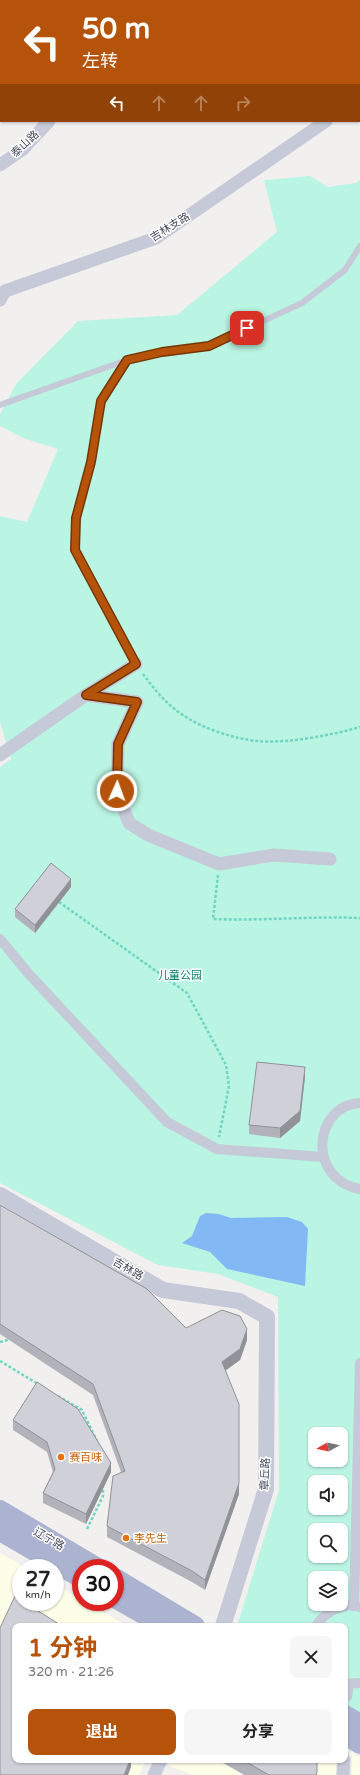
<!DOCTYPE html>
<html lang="zh">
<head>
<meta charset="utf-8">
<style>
	body { margin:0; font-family:"Varela Round","Noto Sans SC",sans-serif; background:#f6f6f6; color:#222; height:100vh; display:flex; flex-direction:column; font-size:15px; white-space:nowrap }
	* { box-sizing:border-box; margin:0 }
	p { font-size:13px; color:#767676 }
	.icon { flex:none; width:22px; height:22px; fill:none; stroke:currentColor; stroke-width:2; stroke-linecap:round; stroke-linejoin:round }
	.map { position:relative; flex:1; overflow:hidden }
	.side { position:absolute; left:12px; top:1623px; width:336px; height:140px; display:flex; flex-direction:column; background:#fff; border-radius:8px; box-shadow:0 1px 3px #0004 }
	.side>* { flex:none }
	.hud { position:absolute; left:0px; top:0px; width:360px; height:122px; box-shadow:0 1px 3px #0004; background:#b45309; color:#fff; overflow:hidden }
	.needle { width:26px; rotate:262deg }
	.fabs { position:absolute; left:308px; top:1427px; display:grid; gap:8px }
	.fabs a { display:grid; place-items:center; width:40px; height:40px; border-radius:8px; background:#fff; box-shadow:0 1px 3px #0004; font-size:20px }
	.speed { position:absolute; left:12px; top:1559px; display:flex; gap:8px; font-size:20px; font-weight:700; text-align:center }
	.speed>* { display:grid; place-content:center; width:52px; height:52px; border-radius:50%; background:#fff; box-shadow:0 1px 3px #0004; line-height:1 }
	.speed small { font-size:10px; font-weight:400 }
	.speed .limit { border:6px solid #d22; background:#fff; color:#111 }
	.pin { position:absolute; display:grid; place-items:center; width:34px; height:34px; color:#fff; margin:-17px; border-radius:8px; box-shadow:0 2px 6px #0006 }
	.me { position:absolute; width:44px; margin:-22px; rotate:2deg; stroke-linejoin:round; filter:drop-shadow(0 0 3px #0008) }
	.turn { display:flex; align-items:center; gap:14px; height:84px; padding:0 16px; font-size:18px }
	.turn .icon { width:52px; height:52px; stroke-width:2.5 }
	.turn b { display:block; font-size:28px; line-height:34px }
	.lanes { display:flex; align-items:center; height:38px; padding:0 16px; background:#0003; justify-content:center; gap:20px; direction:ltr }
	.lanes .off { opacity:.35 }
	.round { display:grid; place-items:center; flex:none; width:42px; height:42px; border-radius:8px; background:#f6f6f6 }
	.headline { display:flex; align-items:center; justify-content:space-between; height:68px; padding:0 16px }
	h1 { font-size:24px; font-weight:700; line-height:30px; color:#b45309 }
	.primary-button { display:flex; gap:8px; margin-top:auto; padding:8px 16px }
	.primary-button a { flex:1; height:46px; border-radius:8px; background:#b45309; color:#fff; font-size:16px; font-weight:700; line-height:46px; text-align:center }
	.primary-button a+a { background:#f6f6f6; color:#222 }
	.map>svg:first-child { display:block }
	.commercial { fill:#fdfee8 }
	.park { fill:#baf4e2; fill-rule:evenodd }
	.water { fill:#82b9f5 }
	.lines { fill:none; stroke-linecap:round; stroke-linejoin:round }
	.path { stroke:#6ed6c3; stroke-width:2.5; stroke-dasharray:3 2; stroke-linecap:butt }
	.service { stroke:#c5c9d8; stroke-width:6 }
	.pedestrian { stroke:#c5c9d8; stroke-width:10 }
	.minor { stroke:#c5c9d8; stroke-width:13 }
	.tertiary { stroke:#c5c9d8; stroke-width:16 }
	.primary { stroke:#acb3d1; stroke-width:20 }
	.wall { fill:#b2b3ba }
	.shaded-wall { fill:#919297 }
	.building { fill:#cfd0d8; stroke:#919297 }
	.route-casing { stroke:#753606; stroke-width:10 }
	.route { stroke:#b45309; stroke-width:7 }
	.food-dot { fill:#e8710a; stroke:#fff; stroke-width:1.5 }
	.labels { text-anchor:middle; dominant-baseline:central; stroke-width:3; stroke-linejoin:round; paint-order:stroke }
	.street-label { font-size:11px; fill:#454b5f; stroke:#fff }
	.park-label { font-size:11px; fill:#0d836d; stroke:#fff }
	.food-label { font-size:11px; fill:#c56008; stroke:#fff; text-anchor:start }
</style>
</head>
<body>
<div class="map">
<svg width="360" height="1775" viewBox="0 0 360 1775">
	<rect width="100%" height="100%" fill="#f2f0ef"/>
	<g class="commercial">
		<polygon points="0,1553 27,1568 21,1568 21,1602 55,1602 55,1584 81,1599 81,1602 86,1602 127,1626 15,1626 15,1760 146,1760 139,1775 0,1775"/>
		<polygon points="352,1753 360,1757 360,1775 352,1775"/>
		<polygon points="171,1760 336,1760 336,1775 193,1775 168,1765"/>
	</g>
	<path class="park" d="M310 176 328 187 356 183 360 180V1729L345 1720V1626H237L279 1490 278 1297 218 1274 158 1265 0 1183V767L11 759 0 722V516L27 522 58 449 23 438 0 426V414L16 384 78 321 177 315 277 232 264 180ZM315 1434H341V1460H315ZM315 1482H341V1508H315ZM315 1530H341V1556H315ZM315 1578H341V1604H315Z"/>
	<polygon class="water" points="206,1213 219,1214 231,1218 287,1217 302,1222 308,1229 305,1286 227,1269 210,1252 182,1243 192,1236 200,1216"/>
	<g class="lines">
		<g class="path">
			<path d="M143 674C154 689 167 705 183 715 201 728 235 739 257 741 285 744 333 735 360 727"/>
			<path d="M218 875 213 919C262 921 311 916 360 918"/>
			<polyline points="59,902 187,993 226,1065 229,1086 219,1137"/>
			<polyline points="0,1342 11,1339"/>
			<polyline points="0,1361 38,1384"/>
			<polyline points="58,1396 82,1410 97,1441"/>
			<polyline points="87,1529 103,1496 103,1487"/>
		</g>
		<g class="service">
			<polyline points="4,0 4,1"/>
			<polyline points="166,0 166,1"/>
			<polyline points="0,405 127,360"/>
			<polyline points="136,664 90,581 75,550 76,518 91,462 101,401 127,360 162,352 209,346 302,303 345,270 360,246"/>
		</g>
		<g class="pedestrian">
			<polyline points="0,939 28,973 167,1122 217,1149 323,1157"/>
			<path d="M360 1103C314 1105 306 1179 360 1189"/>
			<polyline points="354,1606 360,1363"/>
			<path d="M316 1626C326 1611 342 1602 360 1607"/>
			<polyline points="345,1684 360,1683"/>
			<polyline points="347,1697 349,1684"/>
		</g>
		<g class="minor">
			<polyline points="215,1 217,0"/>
			<polyline points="0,75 1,75"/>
			<polyline points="359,98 360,97"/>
			<polyline points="0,165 22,150 49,121"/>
			<polyline points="0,300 5,291 156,238 326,121"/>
			<polyline points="86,695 137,702 118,744 117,791 129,823 148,835 219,864 274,855 330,859"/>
			<polyline points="0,755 86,695 136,664"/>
			<polyline points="154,1775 161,1760"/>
			<polyline points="343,1775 344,1760"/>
		</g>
		<polyline class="tertiary" points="0,1195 163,1290 239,1301 267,1317 266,1489 223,1626"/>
		<g class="primary">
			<polyline points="0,1510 98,1568"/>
			<polyline points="0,1531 81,1578"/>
			<polyline points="115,1578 195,1626"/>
			<polyline points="115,1598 164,1626"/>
			<polyline points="345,1715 360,1724"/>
			<polyline points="345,1735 360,1744"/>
		</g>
	</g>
	<g class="wall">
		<polygon points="71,887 35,933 15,917 15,909"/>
		<polygon points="305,1077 300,1121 280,1138 249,1134 249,1125"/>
		<polygon points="0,1205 186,1328 247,1340 240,1360 226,1370 239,1494 205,1590 192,1582 107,1537 107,1526 121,1472 93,1395 0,1334"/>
		<polygon points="13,1420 111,1472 86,1524 43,1503 43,1493 53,1472 47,1452 13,1430"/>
		<polygon points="218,1760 317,1760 317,1775 244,1775"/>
	</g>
	<g class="shaded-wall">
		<polygon points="71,879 71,887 35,933 35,925"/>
		<polygon points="305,1067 305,1077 300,1121 280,1138 280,1128"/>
		<polygon points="247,1329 247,1340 240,1360 222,1373 222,1362"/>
		<polygon points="111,1463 111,1472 86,1524 86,1514"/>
		<polygon points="239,1483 239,1494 205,1590 205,1580"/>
		<polygon points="130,1760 131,1760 131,1767 128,1775 124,1775"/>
	</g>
	<g class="building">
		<polygon points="51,863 71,879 35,925 15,909"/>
		<polygon points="257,1062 305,1067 300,1111 280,1128 249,1125"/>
		<polygon points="0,1205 147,1289 186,1328 222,1310 240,1316 247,1329 240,1349 222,1362 239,1404 239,1483 205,1580 192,1571 107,1526 113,1476 125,1471 93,1384 0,1324"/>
		<polygon points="37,1382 78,1409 111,1463 86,1514 43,1493 55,1469 47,1442 13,1420"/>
		<polygon points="15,1596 21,1600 21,1602 24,1602 62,1626 15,1626 15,1760 130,1760 124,1775 0,1775 0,1628"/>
		<polygon points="243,1760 317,1760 317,1772 316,1775 269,1775"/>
	</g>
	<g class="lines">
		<defs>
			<polyline id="route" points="117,791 118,744 137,702 86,695 136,664 75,550 76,518 91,462 101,401 127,360 162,352 209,346 247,328"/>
		</defs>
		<use href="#route" class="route-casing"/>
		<use href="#route" class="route"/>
	</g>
	<g class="food-dot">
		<circle cx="61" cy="1457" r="4"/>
		<circle cx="126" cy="1538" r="4"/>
	</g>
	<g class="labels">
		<g class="street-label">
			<text transform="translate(25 144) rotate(-43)">泰山路</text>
			<text transform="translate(170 227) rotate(-32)">吉林支路</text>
			<text transform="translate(128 1269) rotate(30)">吉林路</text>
			<text transform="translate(265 1474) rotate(-87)">章丘路</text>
			<text transform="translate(49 1539) rotate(30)">辽宁路</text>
		</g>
		<g class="park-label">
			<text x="180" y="975">儿童公园</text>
		</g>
		<g class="food-label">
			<text x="69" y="1457">赛百味</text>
			<text x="134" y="1538">李先生</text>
		</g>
	</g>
</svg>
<div class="fabs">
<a><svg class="needle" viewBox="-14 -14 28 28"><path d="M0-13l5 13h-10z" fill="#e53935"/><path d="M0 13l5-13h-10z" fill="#767676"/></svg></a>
<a><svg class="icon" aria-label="sound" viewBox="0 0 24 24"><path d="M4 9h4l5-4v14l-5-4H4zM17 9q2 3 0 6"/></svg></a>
<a><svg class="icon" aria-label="search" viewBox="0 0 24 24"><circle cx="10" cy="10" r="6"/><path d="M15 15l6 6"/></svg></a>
<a><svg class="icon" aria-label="layers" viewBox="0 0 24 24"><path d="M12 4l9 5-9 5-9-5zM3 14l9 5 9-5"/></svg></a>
</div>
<div class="speed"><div>27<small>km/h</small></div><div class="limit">30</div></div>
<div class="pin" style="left:247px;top:328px;background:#d93025"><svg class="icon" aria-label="arrive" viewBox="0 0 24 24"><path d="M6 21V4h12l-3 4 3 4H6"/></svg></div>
<svg class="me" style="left:117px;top:791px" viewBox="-20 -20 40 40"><circle r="17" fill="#b45309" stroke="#fff" stroke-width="3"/><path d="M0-11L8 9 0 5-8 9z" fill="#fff"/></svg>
<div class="hud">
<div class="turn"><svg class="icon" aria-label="left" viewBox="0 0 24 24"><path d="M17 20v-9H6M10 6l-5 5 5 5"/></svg><div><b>50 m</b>左转</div></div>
<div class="lanes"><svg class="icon" aria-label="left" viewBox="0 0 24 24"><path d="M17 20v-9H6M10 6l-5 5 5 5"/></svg><svg class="icon off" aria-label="ahead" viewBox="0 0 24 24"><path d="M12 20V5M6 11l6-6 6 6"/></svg><svg class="icon off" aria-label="ahead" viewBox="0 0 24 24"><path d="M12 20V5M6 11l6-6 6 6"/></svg><svg class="icon off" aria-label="right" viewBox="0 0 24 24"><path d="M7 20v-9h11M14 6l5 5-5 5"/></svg></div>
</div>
<section class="side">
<div class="headline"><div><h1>1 分钟</h1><p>320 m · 21:26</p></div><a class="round"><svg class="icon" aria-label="close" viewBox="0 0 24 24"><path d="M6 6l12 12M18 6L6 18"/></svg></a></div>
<div class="primary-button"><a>退出</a><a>分享</a></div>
</section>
</div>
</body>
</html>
